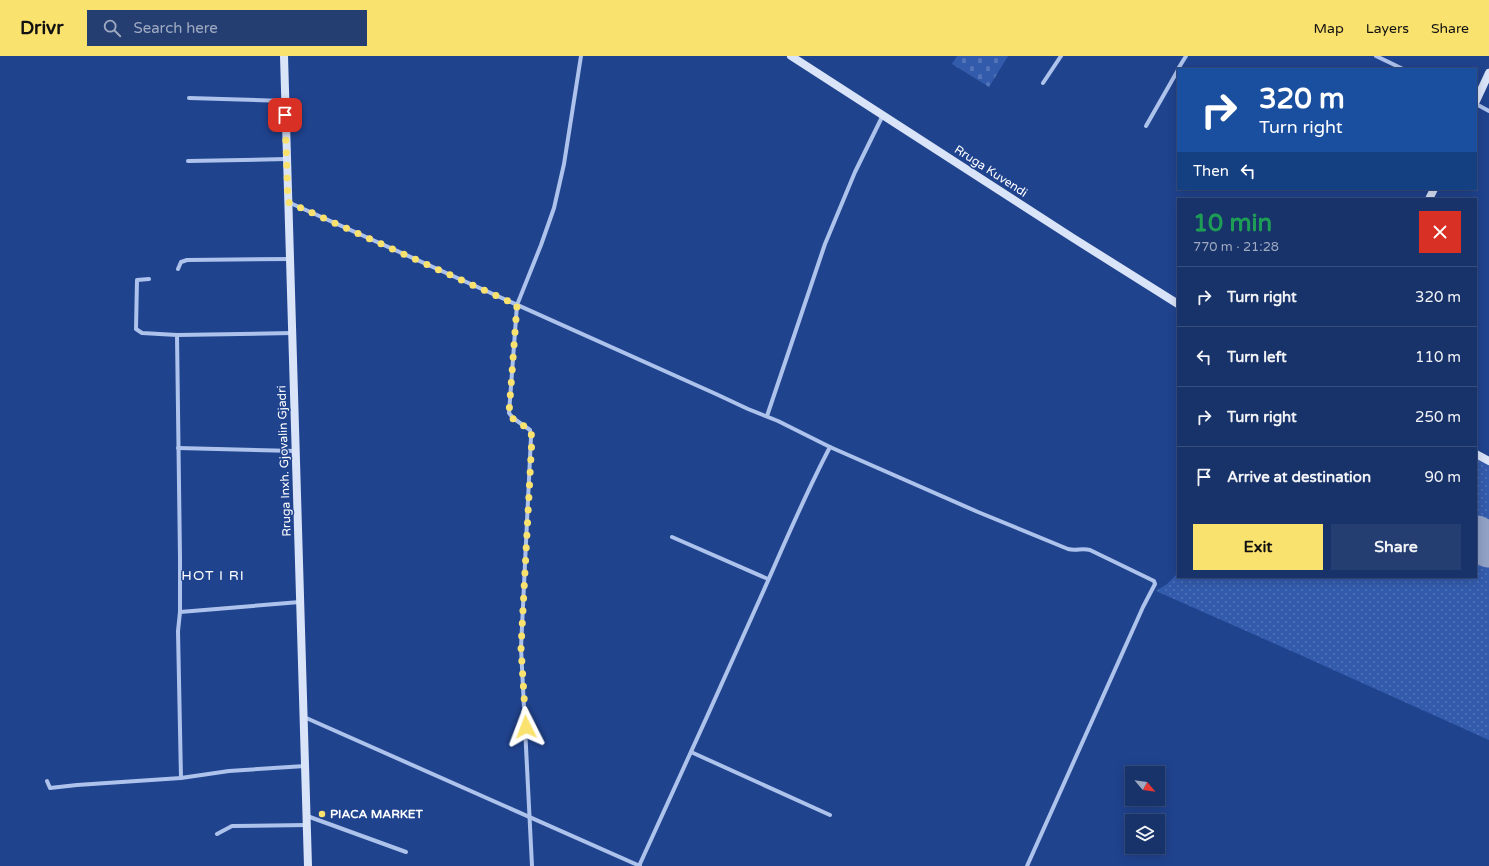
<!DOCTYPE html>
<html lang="en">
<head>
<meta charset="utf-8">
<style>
	body { margin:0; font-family:"Varela Round",sans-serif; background:#253e72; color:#f1f3f6; height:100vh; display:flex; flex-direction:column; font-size:15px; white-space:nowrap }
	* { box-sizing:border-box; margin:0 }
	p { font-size:13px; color:#9faac1 }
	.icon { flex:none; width:22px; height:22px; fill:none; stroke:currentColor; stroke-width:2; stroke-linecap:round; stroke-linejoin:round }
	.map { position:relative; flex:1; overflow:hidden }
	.drawer { position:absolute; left:1177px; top:142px; width:300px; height:380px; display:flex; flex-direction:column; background:#18326a; border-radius:0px; box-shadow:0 2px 10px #0003,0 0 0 1px #364d7e }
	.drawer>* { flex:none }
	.top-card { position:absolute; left:1177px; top:12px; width:300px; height:122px; border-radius:0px; box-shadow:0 2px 10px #0003,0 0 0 1px #364d7e; background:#1a4fa0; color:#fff; overflow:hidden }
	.needle { width:26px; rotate:119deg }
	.buttons { position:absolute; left:1125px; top:710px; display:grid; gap:8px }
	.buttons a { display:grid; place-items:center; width:40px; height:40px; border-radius:0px; background:#18326a; box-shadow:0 2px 10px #0003,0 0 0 1px #364d7e; font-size:20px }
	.pin { position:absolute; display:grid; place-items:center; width:34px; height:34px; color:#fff; margin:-17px; border-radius:8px; box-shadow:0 2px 6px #0006 }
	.me { position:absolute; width:44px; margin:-22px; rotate:357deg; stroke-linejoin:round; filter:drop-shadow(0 0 3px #0008) }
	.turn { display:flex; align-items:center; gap:14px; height:84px; padding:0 16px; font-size:18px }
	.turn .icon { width:52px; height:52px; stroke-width:2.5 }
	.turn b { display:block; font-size:28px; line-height:34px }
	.then { display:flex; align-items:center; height:38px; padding:0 16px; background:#0003; gap:8px; font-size:15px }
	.round { display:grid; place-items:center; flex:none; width:42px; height:42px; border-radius:0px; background:#253e72 }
	.head { display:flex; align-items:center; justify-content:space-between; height:68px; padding:0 16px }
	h1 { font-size:24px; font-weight:800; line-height:30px; color:#1e9e55 }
	.cta { display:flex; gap:8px; margin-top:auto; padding:8px 16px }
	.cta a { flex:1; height:46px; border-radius:0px; background:#fae26f; color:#111; font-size:16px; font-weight:800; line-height:46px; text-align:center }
	.cta a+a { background:#253e72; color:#f1f3f6 }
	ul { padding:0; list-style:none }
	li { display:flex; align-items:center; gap:12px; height:60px; padding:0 16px; border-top:1px solid #364d7e }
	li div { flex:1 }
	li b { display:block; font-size:15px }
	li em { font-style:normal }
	header { display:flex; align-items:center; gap:24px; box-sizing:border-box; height:56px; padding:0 20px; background:#fae26f; color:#111 }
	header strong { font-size:19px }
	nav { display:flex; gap:22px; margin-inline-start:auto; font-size:14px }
	.search { width:280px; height:36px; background:#253e72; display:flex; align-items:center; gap:10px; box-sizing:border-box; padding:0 14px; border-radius:0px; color:#9faac1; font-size:15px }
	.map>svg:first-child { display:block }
	.grass { fill:url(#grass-dots) }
	.cemetery { fill:url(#cemetery-stones) }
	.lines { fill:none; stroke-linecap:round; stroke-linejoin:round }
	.runway { stroke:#90a1c6; stroke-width:45 }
	.street { stroke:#aec3ec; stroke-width:4 }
	.secondary { stroke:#dae4f9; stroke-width:8 }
	.route { stroke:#fae26f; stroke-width:7; stroke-dasharray:0 12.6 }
	.poi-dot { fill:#fae26f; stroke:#20438e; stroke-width:1.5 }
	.labels { text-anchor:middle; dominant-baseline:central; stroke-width:3; stroke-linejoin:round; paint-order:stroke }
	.street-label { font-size:12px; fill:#fff; stroke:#20438e }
	.poi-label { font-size:12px; font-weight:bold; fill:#fff; stroke:#20438e; text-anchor:start }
	.quarter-label { font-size:14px; letter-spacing:1px; fill:#fff; stroke:#20438e }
</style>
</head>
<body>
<header>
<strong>Drivr</strong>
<div class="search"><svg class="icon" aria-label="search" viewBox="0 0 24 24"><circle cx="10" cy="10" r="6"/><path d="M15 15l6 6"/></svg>Search here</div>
<nav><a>Map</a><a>Layers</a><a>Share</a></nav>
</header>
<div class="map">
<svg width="1489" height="810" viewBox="0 0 1489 810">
	<defs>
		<pattern id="grass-dots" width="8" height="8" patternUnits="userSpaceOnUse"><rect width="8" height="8" fill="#335bac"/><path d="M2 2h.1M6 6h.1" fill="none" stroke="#5274b8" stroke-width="1.8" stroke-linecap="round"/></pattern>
		<pattern id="cemetery-stones" width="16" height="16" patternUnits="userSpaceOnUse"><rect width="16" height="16" fill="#335bac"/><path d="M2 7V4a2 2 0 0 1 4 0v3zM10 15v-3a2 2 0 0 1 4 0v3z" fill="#5274b8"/></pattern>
	</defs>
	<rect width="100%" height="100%" fill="#20438e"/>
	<polygon class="grass" points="1476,400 1489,407 1489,684 1298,598 1156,535 1167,528 1178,517 1178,521 1476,521"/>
	<polygon class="cemetery" points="957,0 1008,0 989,31 952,8"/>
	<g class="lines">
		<polyline class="runway" points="1476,482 1489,489"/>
		<g class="street">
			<polyline points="1376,0 1403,13"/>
			<polyline points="1178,13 1186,0"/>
			<polyline points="1043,27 1061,0"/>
			<polyline points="189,42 285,45"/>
			<polyline points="1476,48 1489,55"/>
			<polyline points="1146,70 1178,14"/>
			<polyline points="188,105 287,103"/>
			<path d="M288 146 716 338 748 353 778 365 830 391C802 444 779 501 754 556 716 641 678 725 639 810"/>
			<polyline points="178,213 181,206 187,204 290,203"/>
			<polyline points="149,223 137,224 136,273 142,277 177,279 180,502 180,556 178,575 181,722"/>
			<polyline points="177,279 292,277"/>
			<polyline points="767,360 825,188 855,116 883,59"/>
			<path d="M830 391 978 456 1068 493C1076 495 1082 492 1090 494L1154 525 1155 528 1143 551 1027 810"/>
			<polyline points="178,392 295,395"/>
			<polyline points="672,481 768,523"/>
			<polyline points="180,556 300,546"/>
			<polyline points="304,661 640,810"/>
			<polyline points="691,696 830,759"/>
			<polyline points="47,725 50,732 77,729 181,722 229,715 305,710"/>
			<polyline points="307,760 406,796"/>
			<polyline points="217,778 232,770 307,769"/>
			<polyline points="532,810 521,592 531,381 530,374 513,362 509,357 517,249 541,189 554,152 564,108 581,0"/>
		</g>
		<g class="secondary">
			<polyline points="284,0 308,810"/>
			<polyline points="791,0 1073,182 1178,248"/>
			<polyline points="1476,45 1489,17"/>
			<polyline points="1429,143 1434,133"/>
			<polyline points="1476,398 1489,405"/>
		</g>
	</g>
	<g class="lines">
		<polyline class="route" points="285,59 288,146 517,249 509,357 512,362 530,374 532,381 521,592 526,671"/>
	</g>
	<circle class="poi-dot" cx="322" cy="758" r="4"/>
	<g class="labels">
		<g class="street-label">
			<text transform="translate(991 115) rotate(33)">Rruga Kuvendi</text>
			<text transform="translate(284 405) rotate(-92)">Rruga Inxh. Gjovalin Gjadri</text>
		</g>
		<g class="poi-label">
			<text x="330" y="758">PIACA MARKET</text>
		</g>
		<g class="quarter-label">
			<text x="213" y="519">HOT I RI</text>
		</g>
	</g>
</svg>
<div class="buttons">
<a><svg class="needle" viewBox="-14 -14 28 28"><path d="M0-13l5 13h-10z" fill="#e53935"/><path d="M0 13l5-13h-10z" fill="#9faac1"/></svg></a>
<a><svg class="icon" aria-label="layers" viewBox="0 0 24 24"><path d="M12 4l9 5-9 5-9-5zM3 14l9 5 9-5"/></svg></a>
</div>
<div class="pin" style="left:285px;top:59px;background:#d93025"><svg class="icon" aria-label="arrive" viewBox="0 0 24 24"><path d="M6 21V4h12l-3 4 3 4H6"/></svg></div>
<svg class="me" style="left:526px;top:671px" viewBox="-20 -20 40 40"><path d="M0-17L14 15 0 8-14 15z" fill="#fae26f" stroke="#fff" stroke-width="4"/></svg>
<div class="top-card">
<div class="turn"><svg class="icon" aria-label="right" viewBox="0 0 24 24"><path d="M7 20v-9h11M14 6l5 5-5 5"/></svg><div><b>320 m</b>Turn right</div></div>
<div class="then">Then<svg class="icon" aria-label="left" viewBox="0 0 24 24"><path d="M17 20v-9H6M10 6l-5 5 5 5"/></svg></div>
</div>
<section class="drawer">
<div class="head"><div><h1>10 min</h1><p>770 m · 21:28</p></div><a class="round" style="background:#d93025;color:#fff"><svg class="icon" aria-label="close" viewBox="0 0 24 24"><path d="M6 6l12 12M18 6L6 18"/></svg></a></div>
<ul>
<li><svg class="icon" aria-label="right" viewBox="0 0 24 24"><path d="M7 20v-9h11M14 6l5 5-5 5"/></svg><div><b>Turn right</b></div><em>320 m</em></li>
<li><svg class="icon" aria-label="left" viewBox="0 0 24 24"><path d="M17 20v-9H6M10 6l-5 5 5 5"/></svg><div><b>Turn left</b></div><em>110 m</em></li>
<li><svg class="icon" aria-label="right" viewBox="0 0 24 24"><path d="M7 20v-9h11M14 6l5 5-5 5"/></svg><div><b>Turn right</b></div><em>250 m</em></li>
<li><svg class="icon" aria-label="arrive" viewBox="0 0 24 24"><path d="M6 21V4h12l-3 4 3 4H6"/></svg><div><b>Arrive at destination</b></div><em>90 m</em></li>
</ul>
<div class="cta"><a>Exit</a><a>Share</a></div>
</section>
</div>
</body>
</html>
